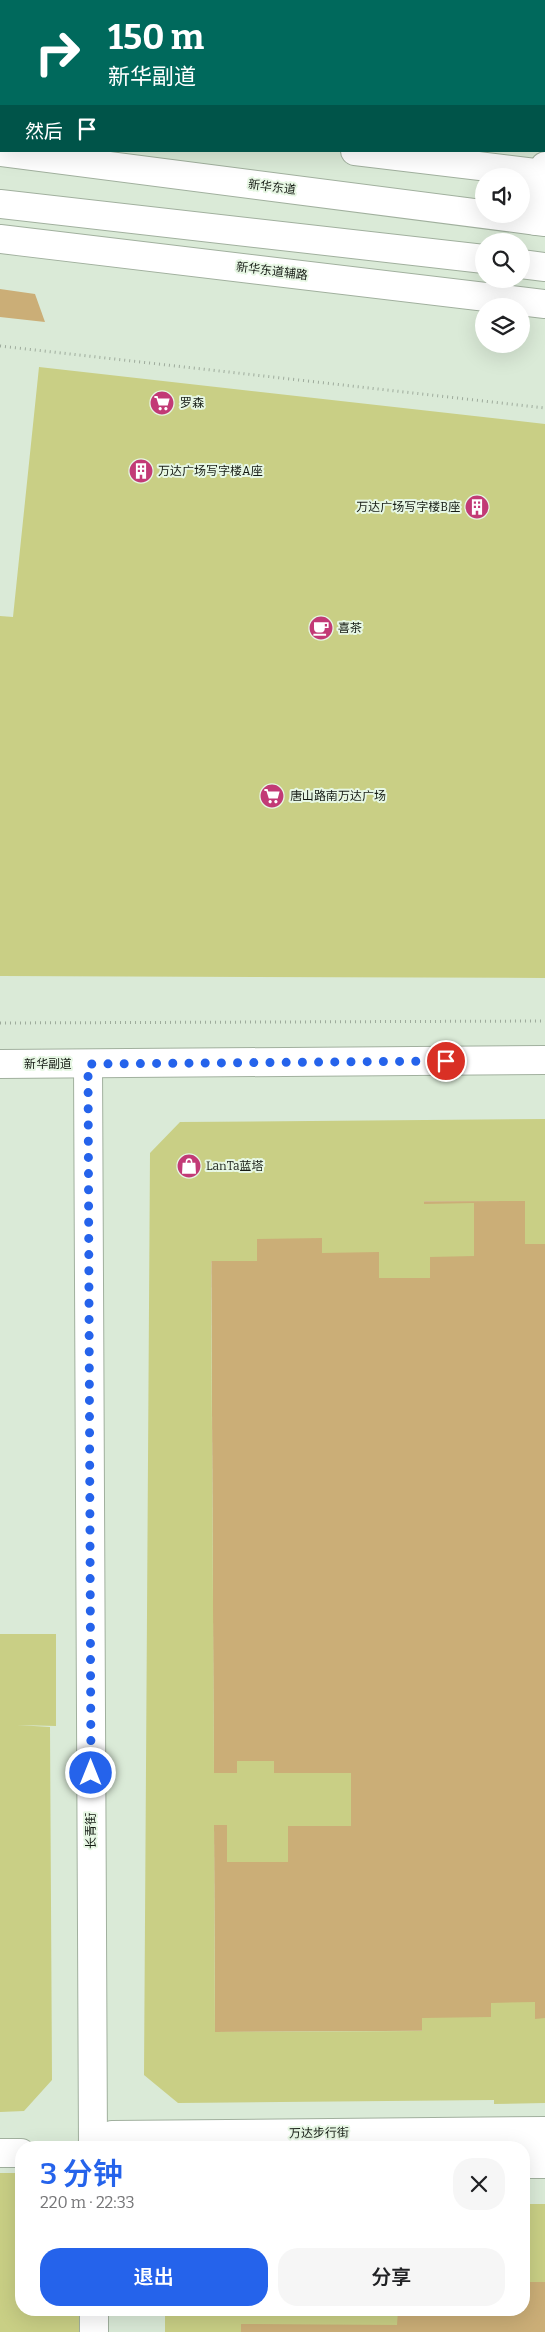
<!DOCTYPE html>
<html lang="zh">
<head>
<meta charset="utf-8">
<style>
	body { margin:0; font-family:Bitter,"Noto Sans SC",serif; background:#f6f6f6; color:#202124; height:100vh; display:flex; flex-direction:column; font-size:19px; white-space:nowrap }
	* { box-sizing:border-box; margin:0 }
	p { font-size:16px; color:#757577 }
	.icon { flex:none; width:28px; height:28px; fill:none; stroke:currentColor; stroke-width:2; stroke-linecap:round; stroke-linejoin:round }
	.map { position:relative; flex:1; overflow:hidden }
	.drawer { position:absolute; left:15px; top:2141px; width:515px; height:175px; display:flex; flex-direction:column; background:#fff; border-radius:20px; box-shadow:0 5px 20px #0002 }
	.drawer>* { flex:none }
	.banner { position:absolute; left:0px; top:0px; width:545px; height:152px; box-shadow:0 5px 20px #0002; background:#00695c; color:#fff; overflow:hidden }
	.tools { position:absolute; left:475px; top:168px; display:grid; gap:10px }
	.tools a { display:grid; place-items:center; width:55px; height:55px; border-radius:50%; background:#fff; box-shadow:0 5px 20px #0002; font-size:25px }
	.pin { position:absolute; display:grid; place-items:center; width:42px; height:42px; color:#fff; margin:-21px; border:2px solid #fff; border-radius:50%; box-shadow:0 1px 5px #0007 }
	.me { position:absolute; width:55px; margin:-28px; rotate:0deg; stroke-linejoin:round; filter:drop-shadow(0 0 4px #0008) }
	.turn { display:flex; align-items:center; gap:18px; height:105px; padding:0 25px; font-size:22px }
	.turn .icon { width:65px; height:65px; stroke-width:2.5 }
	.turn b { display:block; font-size:35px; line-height:42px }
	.then { display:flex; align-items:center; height:48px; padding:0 25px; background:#0003; gap:10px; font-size:19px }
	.round { display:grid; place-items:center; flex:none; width:52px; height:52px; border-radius:20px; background:#f6f6f6 }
	.head { display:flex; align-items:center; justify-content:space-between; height:85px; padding:0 25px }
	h1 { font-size:30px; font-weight:600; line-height:38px; color:#2563eb }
	.button { display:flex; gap:10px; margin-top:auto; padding:10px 25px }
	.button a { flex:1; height:58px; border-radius:20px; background:#2563eb; color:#fff; font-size:20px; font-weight:600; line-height:58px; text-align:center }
	.button a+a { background:#f6f6f6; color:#202124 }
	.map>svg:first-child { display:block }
	.green { fill:#cbae77 }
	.building { fill:#c9cf85 }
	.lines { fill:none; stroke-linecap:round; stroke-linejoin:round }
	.pedestrian-casing { stroke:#a1b09e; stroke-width:30 }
	.minor-casing { stroke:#a1b09e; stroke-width:30 }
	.tertiary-casing { stroke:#a1b09e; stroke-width:30 }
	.primary-casing { stroke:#a1b09e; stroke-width:30 }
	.path { stroke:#9eab9c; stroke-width:3; stroke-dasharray:1 4; stroke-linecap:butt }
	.pedestrian { stroke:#fff; stroke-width:28 }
	.minor { stroke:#fff; stroke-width:28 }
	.tertiary { stroke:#fff; stroke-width:28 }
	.primary { stroke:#fff; stroke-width:28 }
	.route { stroke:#2563eb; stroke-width:9; stroke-dasharray:0 16.2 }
	.labels { text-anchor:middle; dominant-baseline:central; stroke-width:4; stroke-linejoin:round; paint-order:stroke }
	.street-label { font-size:12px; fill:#151b14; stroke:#e7f7e4 }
	.poi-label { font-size:12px; fill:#151b14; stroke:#e7f7e4; text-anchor:start }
</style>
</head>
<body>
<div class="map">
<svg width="545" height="2332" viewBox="0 0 545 2332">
	<rect width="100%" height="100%" fill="#daead7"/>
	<g class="green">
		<polygon points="0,289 35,294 45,322 0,317"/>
		<polygon points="545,1201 545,2030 215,2032 211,1202"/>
		<polygon points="524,2282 545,2282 545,2332 241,2332 241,2310 524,2310"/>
	</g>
	<g class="building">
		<polygon points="39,367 545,424 545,978 0,976 0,616 13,617"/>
		<polygon points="545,1119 545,1244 525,1244 525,1201 424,1201 424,1204 474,1203 474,1256 430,1257 430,1278 379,1278 379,1252 322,1253 322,1238 257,1239 257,1261 211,1261 214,1773 237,1773 237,1761 274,1761 274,1773 351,1773 351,1826 288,1826 288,1862 227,1862 227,1825 214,1825 215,2032 422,2031 422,2018 491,2017 491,2003 535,2002 535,2019 545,2018 545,2103 494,2104 494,2100 178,2103 144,2075 150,1153 180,1122"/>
		<polygon points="0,1634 56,1634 56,1726 17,1725 50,1727 52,2080 24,2111 0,2112"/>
		<polygon points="0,2173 21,2173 21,2310 82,2310 82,2332 0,2332"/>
		<rect x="524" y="2204" width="21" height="78"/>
		<polygon points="165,2310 398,2310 397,2325 241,2324 241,2332 165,2332"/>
	</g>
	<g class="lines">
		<defs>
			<g id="pedestrian">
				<polyline points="98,2148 112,2135 545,2131"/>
				<polyline points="524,2164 545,2164"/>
			</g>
			<g id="minor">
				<polyline points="0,108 1,108"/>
				<polyline points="355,151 545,174"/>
				<polyline points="536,221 545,166"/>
				<polyline points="0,239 545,304"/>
				<polyline points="88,1064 93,2148"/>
				<polyline points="524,2148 545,2147"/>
				<polyline points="0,2153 21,2153"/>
				<polyline points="94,2310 94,2332"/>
			</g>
			<polyline id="tertiary" points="0,1064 545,1060"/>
			<g id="primary">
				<polyline points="0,152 545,222"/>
				<polyline points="0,204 484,259"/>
				<polyline points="521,264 545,267"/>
			</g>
		</defs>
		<use href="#pedestrian" class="pedestrian-casing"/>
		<use href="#minor" class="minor-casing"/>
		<use href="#tertiary" class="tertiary-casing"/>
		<use href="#primary" class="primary-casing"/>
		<g class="path">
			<polyline points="0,346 545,408"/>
			<polyline points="0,1023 545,1021"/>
		</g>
		<use href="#pedestrian" class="pedestrian"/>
		<use href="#minor" class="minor"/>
		<use href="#tertiary" class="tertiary"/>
		<use href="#primary" class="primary"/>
	</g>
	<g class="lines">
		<polyline class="route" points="91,1773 88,1064 446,1061"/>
	</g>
	<defs>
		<symbol id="supermarket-disc" viewBox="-11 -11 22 22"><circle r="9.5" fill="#c23a76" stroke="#e7f7e4"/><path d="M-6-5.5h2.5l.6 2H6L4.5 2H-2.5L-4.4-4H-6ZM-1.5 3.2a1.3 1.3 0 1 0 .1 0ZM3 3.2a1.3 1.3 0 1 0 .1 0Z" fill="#fff"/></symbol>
		<symbol id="building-disc" viewBox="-11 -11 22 22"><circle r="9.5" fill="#c23a76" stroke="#e7f7e4"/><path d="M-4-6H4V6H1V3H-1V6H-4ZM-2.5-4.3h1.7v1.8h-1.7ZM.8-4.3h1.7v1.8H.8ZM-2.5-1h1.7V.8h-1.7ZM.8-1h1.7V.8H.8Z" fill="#fff"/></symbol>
		<symbol id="cafe-disc" viewBox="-11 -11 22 22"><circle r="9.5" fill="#c23a76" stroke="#e7f7e4"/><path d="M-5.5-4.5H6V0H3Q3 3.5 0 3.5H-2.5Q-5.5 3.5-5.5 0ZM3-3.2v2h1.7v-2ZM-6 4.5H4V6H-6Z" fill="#fff"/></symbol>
		<symbol id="shop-disc" viewBox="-11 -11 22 22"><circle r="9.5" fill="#c23a76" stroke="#e7f7e4"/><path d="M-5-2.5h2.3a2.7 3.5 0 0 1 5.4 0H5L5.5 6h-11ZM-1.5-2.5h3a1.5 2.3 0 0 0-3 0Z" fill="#fff"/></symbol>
	</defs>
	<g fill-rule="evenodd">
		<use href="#supermarket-disc" x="148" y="389" width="28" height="28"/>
		<use href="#building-disc" x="127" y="457" width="28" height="28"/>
		<use href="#building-disc" x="463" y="493" width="28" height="28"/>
		<use href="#cafe-disc" x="307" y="614" width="28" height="28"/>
		<use href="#supermarket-disc" x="258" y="782" width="28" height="28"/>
		<use href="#shop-disc" x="175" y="1152" width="28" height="28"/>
	</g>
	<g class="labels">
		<g class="street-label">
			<text transform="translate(272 187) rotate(7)">新华东道</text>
			<text transform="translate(272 271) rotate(7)">新华东道辅路</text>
			<text x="48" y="1064">新华副道</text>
			<text transform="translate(91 1831) rotate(-90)">长青街</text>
			<text transform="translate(319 2133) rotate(-1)">万达步行街</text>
		</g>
		<g class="poi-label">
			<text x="180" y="403">罗森</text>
			<text x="158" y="471">万达广场写字楼A座</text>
			<text x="460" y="507" text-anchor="end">万达广场写字楼B座</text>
			<text x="338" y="628">喜茶</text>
			<text x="290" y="796">唐山路南万达广场</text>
			<text x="206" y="1166">LanTa蓝塔</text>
		</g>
	</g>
</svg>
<div class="tools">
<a><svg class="icon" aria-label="sound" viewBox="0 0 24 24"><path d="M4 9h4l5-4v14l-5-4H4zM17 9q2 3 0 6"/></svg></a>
<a><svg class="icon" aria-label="search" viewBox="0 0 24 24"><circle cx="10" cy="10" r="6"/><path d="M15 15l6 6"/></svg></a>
<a><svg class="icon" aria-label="layers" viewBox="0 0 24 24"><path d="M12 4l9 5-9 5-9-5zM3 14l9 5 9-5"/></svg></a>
</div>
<div class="pin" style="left:446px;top:1061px;background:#d93025"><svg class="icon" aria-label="arrive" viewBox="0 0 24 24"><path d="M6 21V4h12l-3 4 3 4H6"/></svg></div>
<svg class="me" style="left:91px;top:1773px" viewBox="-20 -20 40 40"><circle r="17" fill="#2563eb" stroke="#fff" stroke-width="3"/><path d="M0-11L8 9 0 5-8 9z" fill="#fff"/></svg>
<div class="banner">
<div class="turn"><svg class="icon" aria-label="right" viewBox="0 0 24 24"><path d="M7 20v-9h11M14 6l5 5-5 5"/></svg><div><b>150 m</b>新华副道</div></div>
<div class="then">然后<svg class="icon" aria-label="arrive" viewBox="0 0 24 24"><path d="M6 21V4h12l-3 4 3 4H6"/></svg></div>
</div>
<section class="drawer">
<div class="head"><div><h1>3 分钟</h1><p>220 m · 22:33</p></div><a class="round"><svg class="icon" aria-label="close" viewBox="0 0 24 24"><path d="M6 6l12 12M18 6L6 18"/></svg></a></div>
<div class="button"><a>退出</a><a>分享</a></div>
</section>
</div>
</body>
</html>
